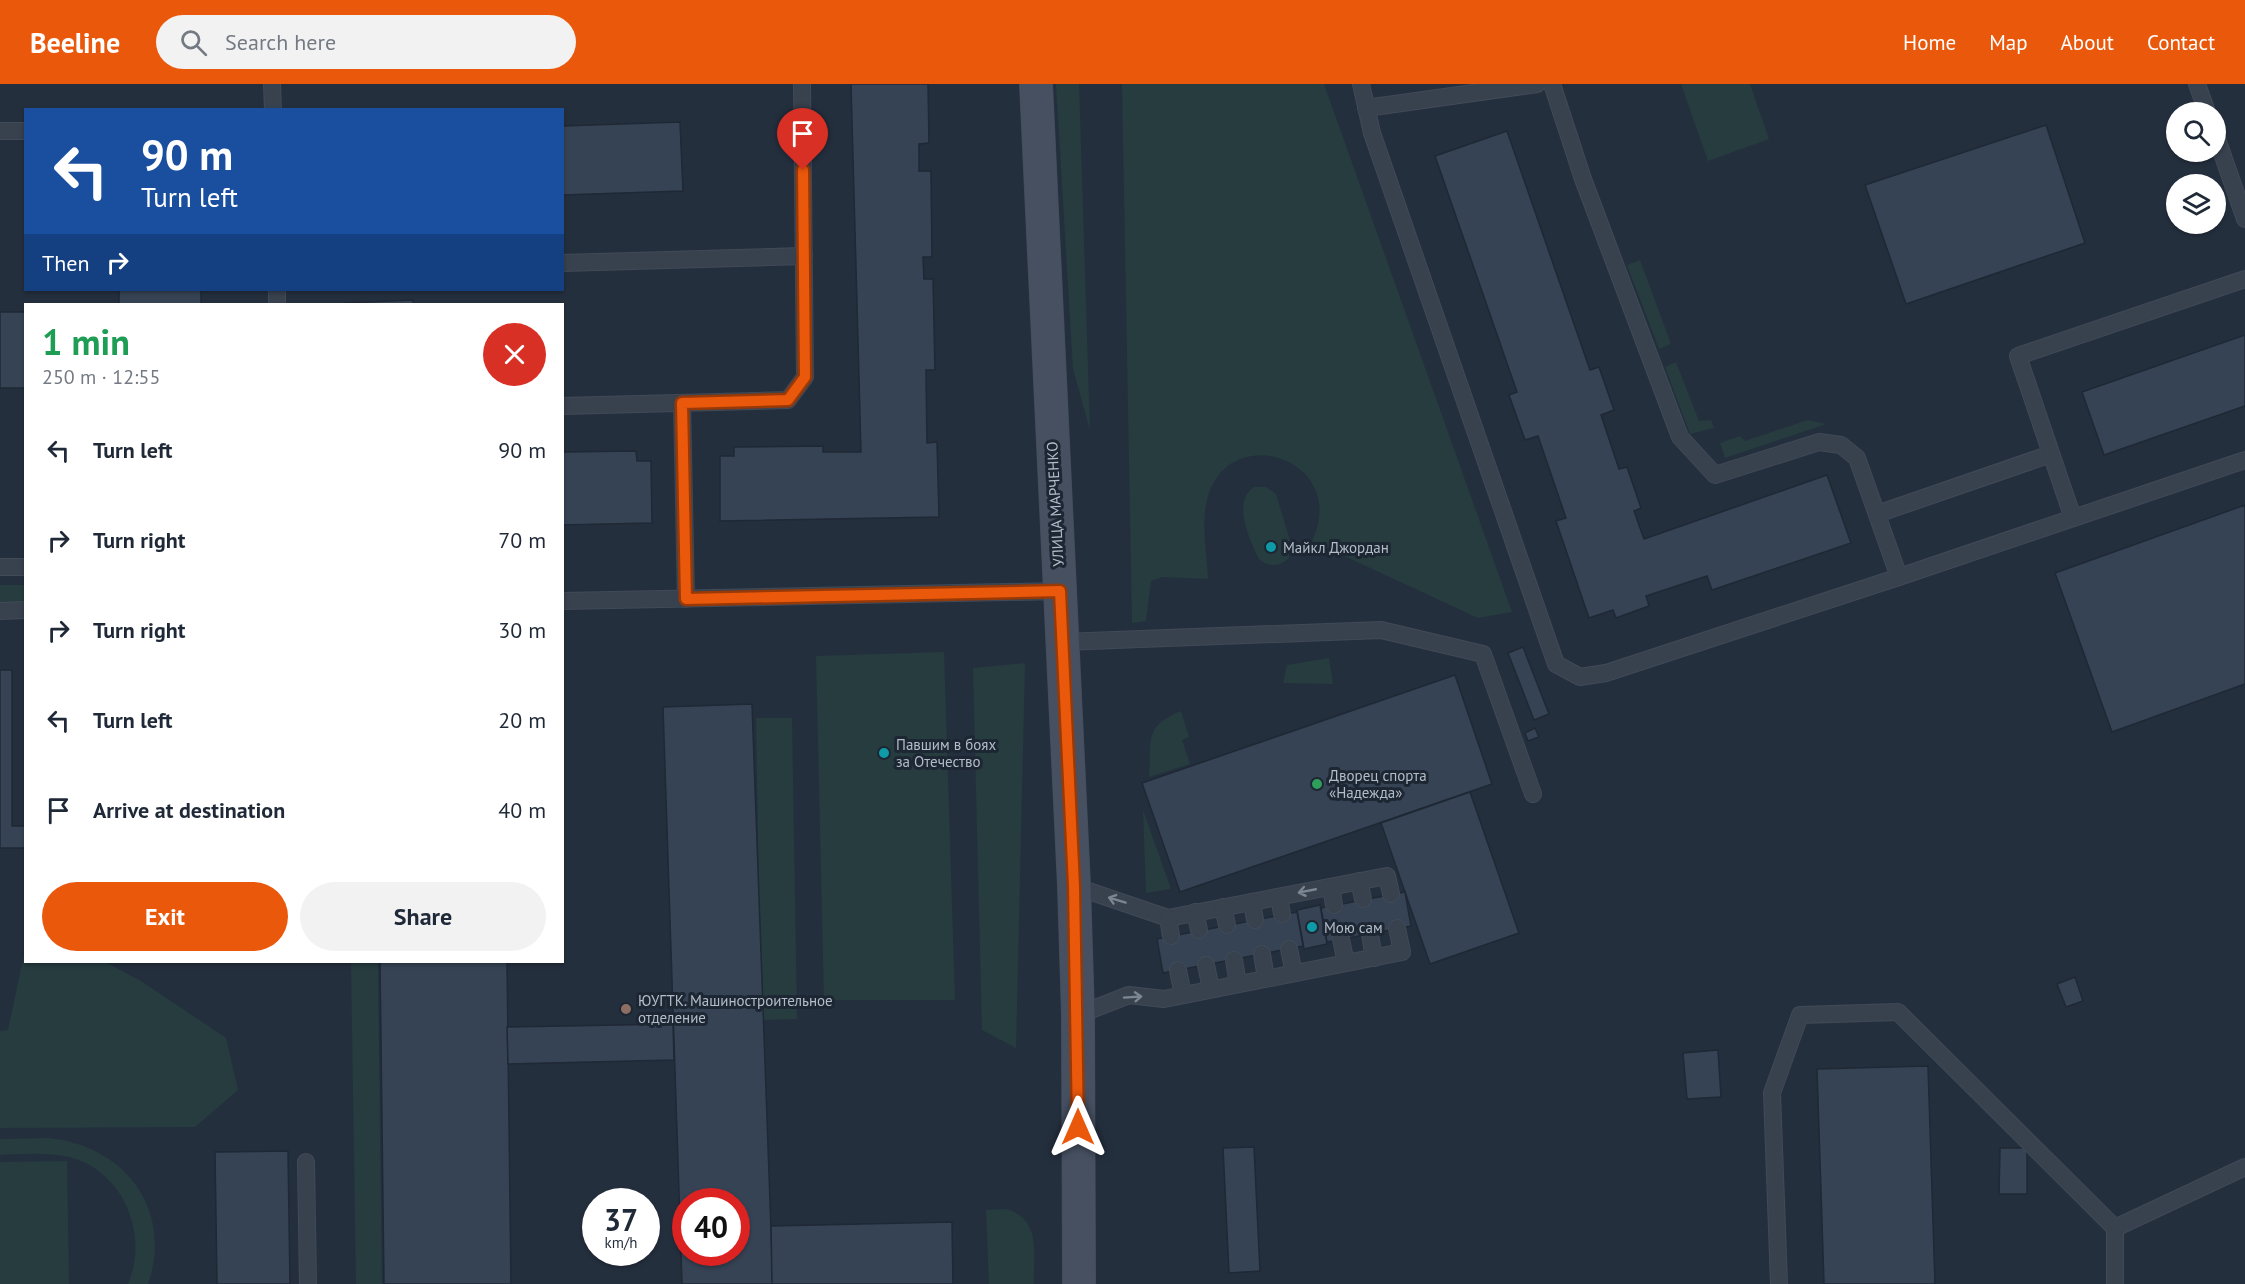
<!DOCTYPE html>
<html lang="en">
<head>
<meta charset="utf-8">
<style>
	body { margin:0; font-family:"PT Sans",sans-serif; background:#f2f2f3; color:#1f2937; height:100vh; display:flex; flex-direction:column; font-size:22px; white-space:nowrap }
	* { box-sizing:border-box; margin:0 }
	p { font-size:20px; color:#747a83 }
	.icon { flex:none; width:33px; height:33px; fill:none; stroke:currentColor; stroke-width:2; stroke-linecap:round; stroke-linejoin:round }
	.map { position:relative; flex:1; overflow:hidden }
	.drawer { position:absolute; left:24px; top:219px; width:540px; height:660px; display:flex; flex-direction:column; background:#fff; border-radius:0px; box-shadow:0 2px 4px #0004 }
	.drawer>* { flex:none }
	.guide { position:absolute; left:24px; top:24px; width:540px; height:183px; border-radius:0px; box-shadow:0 2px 4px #0004; background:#1a4fa0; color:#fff; overflow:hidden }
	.buttons { position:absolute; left:2166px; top:18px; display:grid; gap:12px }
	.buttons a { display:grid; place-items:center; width:60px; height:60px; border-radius:50%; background:#fff; box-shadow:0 2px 4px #0004; font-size:30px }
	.speed { position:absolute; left:582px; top:1104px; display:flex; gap:12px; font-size:30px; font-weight:700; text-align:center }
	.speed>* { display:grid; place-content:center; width:78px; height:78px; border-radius:50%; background:#fff; box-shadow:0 2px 4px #0004; line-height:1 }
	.speed small { font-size:15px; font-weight:400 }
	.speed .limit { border:9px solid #d22; background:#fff; color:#111 }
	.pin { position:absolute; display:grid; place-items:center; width:51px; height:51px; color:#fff; margin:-62px -26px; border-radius:50% 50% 50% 0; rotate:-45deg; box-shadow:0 0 6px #0007 }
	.pin .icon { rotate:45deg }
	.me { position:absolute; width:66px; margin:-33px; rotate:0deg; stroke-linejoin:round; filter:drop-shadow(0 0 4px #0008) }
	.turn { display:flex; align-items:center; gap:21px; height:126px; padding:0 18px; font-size:27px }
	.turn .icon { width:78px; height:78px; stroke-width:2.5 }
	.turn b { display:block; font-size:42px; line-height:51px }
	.then { display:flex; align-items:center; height:57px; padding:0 18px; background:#0003; gap:12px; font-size:22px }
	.round { display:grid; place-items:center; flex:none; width:63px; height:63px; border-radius:32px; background:#f2f2f3 }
	.head { display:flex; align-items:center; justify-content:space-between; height:102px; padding:0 18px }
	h1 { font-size:36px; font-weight:700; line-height:45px; color:#1e9e55 }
	.button { display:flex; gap:12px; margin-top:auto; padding:12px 18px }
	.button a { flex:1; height:69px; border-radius:36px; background:#ea580c; color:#fff; font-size:24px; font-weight:700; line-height:69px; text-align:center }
	.button a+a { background:#f2f2f3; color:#1f2937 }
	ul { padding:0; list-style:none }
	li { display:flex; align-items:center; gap:18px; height:90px; padding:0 18px }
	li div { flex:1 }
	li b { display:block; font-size:22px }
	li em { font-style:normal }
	header { display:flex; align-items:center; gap:36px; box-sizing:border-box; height:84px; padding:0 30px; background:#ea580c; color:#fff }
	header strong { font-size:28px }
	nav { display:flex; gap:33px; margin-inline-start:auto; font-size:21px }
	.search { width:420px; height:54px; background:#f2f2f3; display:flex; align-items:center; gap:15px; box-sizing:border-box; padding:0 21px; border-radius:33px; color:#747a83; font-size:22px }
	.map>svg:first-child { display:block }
	.green { fill:#263c3f }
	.building { fill:#364354; stroke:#1f2835; stroke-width:1.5; fill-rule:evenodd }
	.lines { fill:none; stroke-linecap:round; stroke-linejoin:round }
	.lane-casing { stroke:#414a57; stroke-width:18 }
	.secondary-casing { stroke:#414a57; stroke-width:34 }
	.lane { stroke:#38414e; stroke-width:16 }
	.secondary { stroke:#465061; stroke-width:33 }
	.oneway { stroke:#7c8592 }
	.route-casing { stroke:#983908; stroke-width:15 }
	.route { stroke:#ea580c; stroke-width:10 }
	.culture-dot { fill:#0f9aa8; stroke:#1d2633; stroke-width:2 }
	.leisure-dot { fill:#2e9e5b; stroke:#1d2633; stroke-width:2 }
	.education-dot { fill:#8d6e63; stroke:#1d2633; stroke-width:2 }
	.labels { text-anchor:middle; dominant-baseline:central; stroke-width:6; stroke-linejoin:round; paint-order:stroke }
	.street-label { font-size:15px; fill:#b4bcc9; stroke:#1d2633 }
	.poi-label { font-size:15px; fill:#b4bcc9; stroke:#1d2633; text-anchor:start }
</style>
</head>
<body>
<header>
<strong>Beeline</strong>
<div class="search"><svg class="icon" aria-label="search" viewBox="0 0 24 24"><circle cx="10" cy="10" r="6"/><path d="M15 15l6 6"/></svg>Search here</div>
<nav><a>Home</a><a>Map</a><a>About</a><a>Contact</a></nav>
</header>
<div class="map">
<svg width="2245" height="1200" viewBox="0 0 2245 1200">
	<rect width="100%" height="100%" fill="#242f3e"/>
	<g class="green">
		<polygon points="1056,0 1079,0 1090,346 1073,285"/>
		<path d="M1122 0H1324L1512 528 1478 534 1312 457C1351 375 1227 334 1207 416 1201 440 1207 471 1208 495L1162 493 1151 497 1146 537 1132 539Z"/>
		<polygon points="1681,0 1750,0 1769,55 1708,77"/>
		<polygon points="1640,176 1671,260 1659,265 1627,181"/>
		<polygon points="1676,278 1699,337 1711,336 1714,344 1690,350 1665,283"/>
		<polygon points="1808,336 1826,340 1725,374 1720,359 1740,352 1745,357"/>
		<path d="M1254 403H1266L1276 410 1292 463 1288 475C1278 483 1269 483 1259 475 1249 456 1232 417 1254 403Z"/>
		<rect x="0" y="501" width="25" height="24"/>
		<polygon points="944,568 955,916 824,916 816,572"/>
		<polygon points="1329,574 1333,600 1283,599 1287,581"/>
		<polygon points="1025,579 1016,964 982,946 973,584"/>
		<path d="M1181 627 1189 653 1182 656 1190 680 1149 693C1152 657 1143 642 1181 627Z"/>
		<polygon points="756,634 792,634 797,935 761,936"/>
		<polygon points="1143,726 1171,805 1146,809"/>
		<polygon points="25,866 26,878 105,878 141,897 226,954 238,1006 195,1043 0,1044 0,947 8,946"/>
		<polygon points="351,878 378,878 382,1200 356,1200"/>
		<path d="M48 1054C124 1061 174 1125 148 1200H128C149 1150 124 1088 70 1073 47 1068 23 1070 0 1071V1055Z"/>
		<polygon points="67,1077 69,1200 0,1200 0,1078"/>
		<path d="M1007 1125C1042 1137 1033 1169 1034 1200H989L986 1126Z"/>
	</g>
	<g class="building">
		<polygon points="851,0 928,0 929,59 919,60 919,87 931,87 932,173 923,173 924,195 933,195 935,286 926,286 927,359 937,358 939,433 720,437 720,372 734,372 734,363 823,362 823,368 861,368"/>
		<polygon points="680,38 683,107 562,111 562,42"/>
		<polygon points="2046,41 2085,159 1906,220 1865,101"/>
		<polygon points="1507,47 1590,286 1599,283 1614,326 1601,331 1619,385 1627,383 1641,424 1634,427 1644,455 1827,391 1851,459 1712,506 1707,492 1646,512 1649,522 1616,534 1613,526 1589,534 1556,437 1566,434 1538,352 1525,356 1509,311 1517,308 1435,72"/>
		<rect x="119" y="206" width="82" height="14"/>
		<polygon points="413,216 413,220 345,220 345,219"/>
		<rect x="0" y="228" width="26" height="76"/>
		<polygon points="2245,251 2245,322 2104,371 2082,308"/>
		<polygon points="636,367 637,377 651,377 652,439 562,441 562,368"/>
		<polygon points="2245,421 2245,600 2112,648 2055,489"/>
		<polygon points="1523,563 1549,630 1534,636 1508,569"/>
		<polygon points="0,586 12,586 12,742 25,742 25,764 0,764"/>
		<polygon points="1455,591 1492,700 1180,808 1142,699"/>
		<path d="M752 620 773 1200H682L663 623ZM686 1118H736V1168H686Z"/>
		<polygon points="1535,644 1539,653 1528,657 1525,649"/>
		<polygon points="1470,708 1519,849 1430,880 1381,739"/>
		<polygon points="1405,808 1411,842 1327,858 1321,824"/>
		<polygon points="1320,821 1327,860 1304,865 1297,826"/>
		<polygon points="1297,828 1303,862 1163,889 1157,855"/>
		<polygon points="380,878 507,878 511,1200 384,1200"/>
		<polygon points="2075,893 2083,917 2066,923 2057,900"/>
		<polygon points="673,940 674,976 508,980 507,943"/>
		<polygon points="1718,966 1721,1013 1687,1015 1683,969"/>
		<polygon points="1928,982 1935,1200 1824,1200 1817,985"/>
		<polygon points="1254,1063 1260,1187 1229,1189 1223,1064"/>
		<polygon points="2000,1064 2027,1064 2027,1110 1999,1110"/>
		<polygon points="288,1067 290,1200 217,1200 215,1068"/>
		<polygon points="952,1138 953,1200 772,1200 771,1142"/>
	</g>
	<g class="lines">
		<defs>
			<g id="lane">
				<polyline points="272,0 273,26"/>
				<polyline points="1361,0 1372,49 1556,580 1580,593 1606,589 1899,493 1857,374 1841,361 1819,358 1715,391 1680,353 1583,95 1552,0"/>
				<polyline points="2197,0 2207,28"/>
				<polyline points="1366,24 1537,0"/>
				<polyline points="0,47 26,47"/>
				<polyline points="2216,52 2245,135"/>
				<polyline points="562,179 804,172"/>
				<polyline points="277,206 277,220"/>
				<polyline points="682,319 686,515"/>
				<polyline points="562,322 788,316 805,293 802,0"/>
				<polyline points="1877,430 2051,370"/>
				<polyline points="2073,434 2018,272 2245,195"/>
				<polyline points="0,483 26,483"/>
				<polyline points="1899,493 2245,376"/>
				<polyline points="562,517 1060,507"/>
				<polyline points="0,527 26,526"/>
				<polyline points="1062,558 1381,546 1483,570 1533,710"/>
				<polyline points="1359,797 1363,815"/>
				<polyline points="1074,802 1168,834 1387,792 1391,810"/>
				<polyline points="1331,803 1334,821"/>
				<polyline points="1279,813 1282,830"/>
				<polyline points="1252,818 1255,836"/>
				<polyline points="1223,823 1227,841"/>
				<polyline points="1195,828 1199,846"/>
				<polyline points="1168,834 1171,852"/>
				<polyline points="1370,850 1374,874"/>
				<polyline points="1341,855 1346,879"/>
				<polyline points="1289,865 1294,889"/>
				<polyline points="1262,870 1266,894"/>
				<polyline points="1234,876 1238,900"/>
				<polyline points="1206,881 1211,905"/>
				<polyline points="1178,886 1183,911"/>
				<polyline points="1078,931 1129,911 1164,915 1402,868 1397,844"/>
				<polyline points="306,1078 308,1200"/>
				<polyline points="1779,1200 1772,1009 1800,931 1898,928 2115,1144 2245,1083"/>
				<polyline points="2115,1200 2115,1144"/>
			</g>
			<polyline id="secondary" points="1036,0 1074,802 1078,931 1079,1200"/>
		</defs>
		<use href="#lane" class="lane-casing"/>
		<use href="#secondary" class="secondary-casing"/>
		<use href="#lane" class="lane"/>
		<use href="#secondary" class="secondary"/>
	</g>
	<defs><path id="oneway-shaft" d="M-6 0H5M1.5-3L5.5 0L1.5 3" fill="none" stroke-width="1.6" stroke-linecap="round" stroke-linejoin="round" transform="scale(1.5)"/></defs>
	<g class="oneway">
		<use href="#oneway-shaft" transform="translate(1307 807) rotate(169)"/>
		<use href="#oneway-shaft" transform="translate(1117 816) rotate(-163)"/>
		<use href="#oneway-shaft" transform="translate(1133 913) rotate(-4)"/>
	</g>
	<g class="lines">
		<defs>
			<polyline id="route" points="803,86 805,293 788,316 682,319 686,515 1060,507 1074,802 1078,1043"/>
		</defs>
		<use href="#route" class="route-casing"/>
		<use href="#route" class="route"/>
	</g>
	<g class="culture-dot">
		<circle cx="1271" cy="463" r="6"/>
		<circle cx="884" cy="669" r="6"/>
		<circle cx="1312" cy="843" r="6"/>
	</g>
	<circle class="leisure-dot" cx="1317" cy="700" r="6"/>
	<circle class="education-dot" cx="626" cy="925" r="6"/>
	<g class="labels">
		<g class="street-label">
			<text transform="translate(1055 420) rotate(-93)">УЛИЦА МАРЧЕНКО</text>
		</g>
		<g class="poi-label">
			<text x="1283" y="463">Майкл Джордан</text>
			<text x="896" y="660">Павшим в боях<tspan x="896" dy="17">за Отечество</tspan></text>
			<text x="1329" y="691">Дворец спорта<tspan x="1329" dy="17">«Надежда»</tspan></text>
			<text x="1324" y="843">Мою сам</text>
			<text x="638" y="916">ЮУГТК. Машиностроительное<tspan x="638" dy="17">отделение</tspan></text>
		</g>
	</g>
</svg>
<div class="buttons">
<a><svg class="icon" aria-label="search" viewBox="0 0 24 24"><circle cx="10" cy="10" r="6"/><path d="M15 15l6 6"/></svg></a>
<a><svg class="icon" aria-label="layers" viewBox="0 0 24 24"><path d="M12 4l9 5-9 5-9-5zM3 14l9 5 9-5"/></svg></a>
</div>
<div class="speed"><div>37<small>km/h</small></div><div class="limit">40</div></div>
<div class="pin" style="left:803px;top:86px;background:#d93025"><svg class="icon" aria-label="arrive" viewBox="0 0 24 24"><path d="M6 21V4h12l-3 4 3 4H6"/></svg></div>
<svg class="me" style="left:1078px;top:1043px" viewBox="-20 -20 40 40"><path d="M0-17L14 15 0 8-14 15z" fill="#ea580c" stroke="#fff" stroke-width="4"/></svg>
<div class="guide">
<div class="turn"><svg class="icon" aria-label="left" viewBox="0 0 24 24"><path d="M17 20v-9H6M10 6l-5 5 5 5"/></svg><div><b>90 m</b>Turn left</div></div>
<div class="then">Then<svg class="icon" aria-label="right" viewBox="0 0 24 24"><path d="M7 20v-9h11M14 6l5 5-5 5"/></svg></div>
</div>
<section class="drawer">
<div class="head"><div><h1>1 min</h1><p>250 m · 12:55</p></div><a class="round" style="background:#d93025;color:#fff"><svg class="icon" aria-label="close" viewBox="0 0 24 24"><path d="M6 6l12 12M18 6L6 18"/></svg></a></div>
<ul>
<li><svg class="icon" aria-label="left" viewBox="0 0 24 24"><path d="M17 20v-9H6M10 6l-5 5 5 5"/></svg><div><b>Turn left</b></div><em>90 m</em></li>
<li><svg class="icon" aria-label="right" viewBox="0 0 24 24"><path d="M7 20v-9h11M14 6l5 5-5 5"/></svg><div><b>Turn right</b></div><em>70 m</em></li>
<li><svg class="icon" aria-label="right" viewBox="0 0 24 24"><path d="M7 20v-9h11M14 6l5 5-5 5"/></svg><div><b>Turn right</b></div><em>30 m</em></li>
<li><svg class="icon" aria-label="left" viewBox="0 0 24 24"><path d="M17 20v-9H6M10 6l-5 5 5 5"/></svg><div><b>Turn left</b></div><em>20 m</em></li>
<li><svg class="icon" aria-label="arrive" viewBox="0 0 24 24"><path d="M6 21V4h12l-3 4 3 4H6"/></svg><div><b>Arrive at destination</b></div><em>40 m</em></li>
</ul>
<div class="button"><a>Exit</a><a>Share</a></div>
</section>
</div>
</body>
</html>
